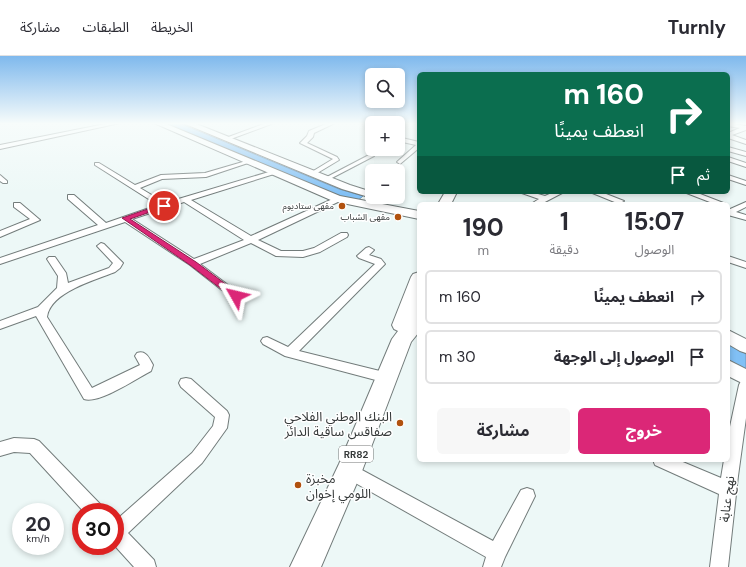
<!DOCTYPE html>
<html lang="ar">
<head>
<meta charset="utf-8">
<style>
	body { margin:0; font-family:"DM Sans","Noto Sans Arabic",sans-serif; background:#f7f7f7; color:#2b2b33; direction:rtl; height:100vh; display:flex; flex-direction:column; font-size:15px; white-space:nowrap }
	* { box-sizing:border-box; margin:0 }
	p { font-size:13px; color:#7c7c81 }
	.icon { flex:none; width:22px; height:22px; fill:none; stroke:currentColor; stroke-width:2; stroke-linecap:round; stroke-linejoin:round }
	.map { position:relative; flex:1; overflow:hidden; direction:ltr }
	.details { position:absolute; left:417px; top:146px; width:313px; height:260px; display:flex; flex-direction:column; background:#fff; border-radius:6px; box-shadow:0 2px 6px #0003; direction:rtl }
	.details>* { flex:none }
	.top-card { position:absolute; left:417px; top:16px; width:313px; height:122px; border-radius:6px; box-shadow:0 2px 6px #0003; direction:rtl; background:#0b6e4f; color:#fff; overflow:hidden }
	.fabs { position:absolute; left:365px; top:12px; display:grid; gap:8px }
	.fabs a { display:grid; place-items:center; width:40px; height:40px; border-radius:6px; background:#fff; box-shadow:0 2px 6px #0003; font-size:20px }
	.speed { position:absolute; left:12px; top:447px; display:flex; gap:8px; font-size:20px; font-weight:700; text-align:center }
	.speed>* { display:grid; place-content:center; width:52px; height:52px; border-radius:50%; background:#fff; box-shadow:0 2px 6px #0003; line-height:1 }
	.speed small { font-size:10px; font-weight:400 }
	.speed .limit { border:6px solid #d22; background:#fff; color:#111 }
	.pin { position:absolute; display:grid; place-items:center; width:34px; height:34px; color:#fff; margin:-17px; border:2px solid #fff; border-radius:50%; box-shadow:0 1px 4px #0007 }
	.me { position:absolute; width:44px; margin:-22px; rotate:307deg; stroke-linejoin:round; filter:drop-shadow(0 0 3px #0008) }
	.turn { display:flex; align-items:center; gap:14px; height:84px; padding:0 20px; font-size:18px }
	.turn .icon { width:52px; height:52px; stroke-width:2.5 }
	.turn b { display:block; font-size:28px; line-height:34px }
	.then { display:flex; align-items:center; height:38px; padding:0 20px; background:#0003; gap:8px; font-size:15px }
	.eta { display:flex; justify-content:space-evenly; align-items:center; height:68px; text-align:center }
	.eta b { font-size:24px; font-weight:700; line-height:28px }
	.button { display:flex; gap:8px; margin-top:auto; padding:8px 20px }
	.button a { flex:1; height:46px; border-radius:6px; background:#db2777; color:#fff; font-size:16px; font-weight:700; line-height:46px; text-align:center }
	.button a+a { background:#f7f7f7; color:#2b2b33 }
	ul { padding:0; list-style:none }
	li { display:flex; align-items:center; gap:12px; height:54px; margin:0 8px 6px; padding:0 12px; border:2px solid #e1e1e2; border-radius:6px }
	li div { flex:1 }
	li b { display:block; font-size:15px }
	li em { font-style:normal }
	header { display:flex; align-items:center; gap:24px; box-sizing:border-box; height:56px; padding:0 20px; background:#fff; border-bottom:1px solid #e1e1e2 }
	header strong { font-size:19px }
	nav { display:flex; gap:22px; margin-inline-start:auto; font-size:14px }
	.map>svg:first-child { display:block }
	.water { fill:#81c0f5; stroke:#6a98bd }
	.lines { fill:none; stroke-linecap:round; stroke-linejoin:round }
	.street-casing { stroke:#737c7b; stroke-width:2 }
	.secondary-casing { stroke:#737c7b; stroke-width:2 }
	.primary-casing { stroke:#737c7b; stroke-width:2 }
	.street { fill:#fff; fill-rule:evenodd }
	.secondary { fill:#fff; fill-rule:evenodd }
	.primary { fill:#fff; fill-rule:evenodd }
	.route { fill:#db2777; stroke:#8e194d }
	.poi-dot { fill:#b1510e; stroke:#fff; stroke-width:1.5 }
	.labels { text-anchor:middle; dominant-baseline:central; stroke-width:3; stroke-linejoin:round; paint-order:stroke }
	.far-poi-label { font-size:9px; fill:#363a3a; stroke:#fff; text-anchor:end }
	.shield { fill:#fff; stroke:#727575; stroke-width:1 }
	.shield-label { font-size:10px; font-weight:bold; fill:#363a3a }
	.near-poi-label { font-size:13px; fill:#363a3a; stroke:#fff; text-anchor:end }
	.near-street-label { font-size:13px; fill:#363a3a; stroke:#fff }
</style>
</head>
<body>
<header>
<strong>Turnly</strong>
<nav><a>الخريطة</a><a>الطبقات</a><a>مشاركة</a></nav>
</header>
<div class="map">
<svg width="746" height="511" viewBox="0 0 746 511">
	<rect width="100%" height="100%" fill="#edf8f7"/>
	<g class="water">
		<polygon points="163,67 179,67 339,133 363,140 356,146 343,143"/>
		<polygon points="728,287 746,298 746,317 728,305"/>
	</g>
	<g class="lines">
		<defs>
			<g id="street">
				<polygon points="110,67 120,67 0,93 0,89"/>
				<polygon points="266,67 274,67 228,84 223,83"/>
				<polygon points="328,67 335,67 314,77 313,81 307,87 337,101 339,104 314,119 310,119 310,117 333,103 300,87 307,80 309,75"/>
				<polygon points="728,67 746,70 746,74 732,79 746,84 746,88 728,82 728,77 740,72 728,70"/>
				<polygon points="398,81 419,86 419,92 400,108 397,106 398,105 416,89 398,85"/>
				<polygon points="728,91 746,96 746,100 728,95"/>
				<polygon points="369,99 374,100 328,124 323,123"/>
				<polygon points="728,101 746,107 746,111 728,105"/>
				<path d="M246 105 251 106 206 121 162 123 140 132 165 147 272 115 274 116V118L191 144 251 180 337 141H340V145L258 184 281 195H303L314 192 341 177H347L348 179 347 181 320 196 303 201 276 200 251 187 200 208 240 238 241 240 236 243 232 242 190 209 125 166 0 208V202L98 169 68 143V139H74L106 167 158 149 95 109V107H99L135 129 161 119 205 117ZM184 146 244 184 194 203 132 163Z"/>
				<polygon points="0,119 7,125 7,127 3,127 0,125"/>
				<polygon points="728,119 746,125 746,129 728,123"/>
				<polygon points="519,136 531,136 545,140 554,136 564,136 541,148 531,148 539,143"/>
				<polygon points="590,136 601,136 624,145 620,147 617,147"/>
				<polygon points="684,136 695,136 726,148 715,148"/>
				<polygon points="746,146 746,151 736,156 746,159 746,164 728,159 728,154"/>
				<polygon points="14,147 20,147 40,164 0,181 0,175 30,163 14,151"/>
				<path d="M101 187 104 188 123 207 120 212 115 216C95 224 50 236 47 261L92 332 140 309 135 300 137 297C146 294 149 302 153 309L151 315C136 323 99 348 84 343L36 260 0 273V265L38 251 57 232 58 220 47 203 49 201H55L66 217 68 227 109 212 113 207 97 190Z"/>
				<polygon points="369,191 374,194 369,199 381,203 385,208 299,295 392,318 394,322 392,326 387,327 285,300 263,288 261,285 263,282 267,281 288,291 375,208 359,202 357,200 366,192"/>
				<polygon points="728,200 746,206 746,212 728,206"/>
				<polygon points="186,322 191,323 227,355 229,359 227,372 202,407 128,477 154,504 156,511 134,511 115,490 115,465 192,397 213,370 215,361 181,331 179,327 181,323"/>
				<polygon points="746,324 746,362 738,420 728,511 710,511 719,438 655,409 653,404 678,404 721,422 724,404 728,404 728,380 739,329 741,325"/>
				<polygon points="14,382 34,383 39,385 102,450 105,456 84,456 30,397 14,396 0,400 0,386"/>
				<polygon points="349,407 493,485 521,434 527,432 533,434 535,440 505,501 501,511 483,511 486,501 343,420 341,415 343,410"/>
			</g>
			<g id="secondary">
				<polygon points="154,67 164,67 340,140 419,155 419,163 333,145"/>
				<polygon points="183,67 194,67 350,129 372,136 372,141 376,141 372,142 342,133"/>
				<polygon points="728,274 746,283 746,297 740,295 728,288"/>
				<polygon points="728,304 746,313 746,329 728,320"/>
			</g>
			<g id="primary">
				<polygon points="445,136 457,136 451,148 438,148"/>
				<polygon points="419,216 419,244 417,250 419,249 419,276 411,286 362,415 321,511 290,511 339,408 392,283 398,275 394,273 392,269 411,221 413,218"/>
			</g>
		</defs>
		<use href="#street" class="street-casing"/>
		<use href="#secondary" class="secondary-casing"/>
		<use href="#primary" class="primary-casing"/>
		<use href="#street" class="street"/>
		<use href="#secondary" class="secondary"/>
		<use href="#primary" class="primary"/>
	</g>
	<linearGradient id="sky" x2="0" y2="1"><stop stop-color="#7fb9ed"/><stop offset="0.49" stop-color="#f7fcfb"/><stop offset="1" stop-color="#f7fcfb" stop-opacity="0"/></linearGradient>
	<rect width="746" height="138" fill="url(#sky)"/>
	<polygon class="route" points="162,148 168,150 130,163 196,206 239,238 240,240 239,242 233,242 190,209 122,162"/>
	<g class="poi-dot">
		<circle cx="342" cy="150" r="4"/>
		<circle cx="398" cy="161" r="4"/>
		<circle cx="400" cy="367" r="4"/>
		<circle cx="298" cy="429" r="4"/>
	</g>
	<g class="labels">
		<g class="far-poi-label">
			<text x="334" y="150">مقهى ستاديوم</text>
			<text x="390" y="161">مقهى الشباب</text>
		</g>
		<rect class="shield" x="339" y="390" width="34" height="16" rx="3"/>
		<g class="shield-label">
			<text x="356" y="398">RR82</text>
		</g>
		<g class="near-poi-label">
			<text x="392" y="360">البنك الوطني الفلاحي<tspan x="392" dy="15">صفاقس ساقية الدائر</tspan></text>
			<text x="306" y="422" text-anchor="start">مخبزة<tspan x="306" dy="15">اللومي إخوان</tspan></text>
		</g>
		<g class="near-street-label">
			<text transform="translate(727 443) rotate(-83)">نهج عنابة</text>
		</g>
	</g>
</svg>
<div class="fabs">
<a><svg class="icon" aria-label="search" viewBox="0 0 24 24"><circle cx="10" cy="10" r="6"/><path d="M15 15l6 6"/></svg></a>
<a>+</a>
<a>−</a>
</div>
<div class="speed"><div>20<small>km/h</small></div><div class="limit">30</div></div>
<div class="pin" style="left:164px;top:150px;background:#d93025"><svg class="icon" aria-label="arrive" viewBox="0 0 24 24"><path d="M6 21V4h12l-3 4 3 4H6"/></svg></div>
<svg class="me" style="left:236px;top:240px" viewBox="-20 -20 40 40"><path d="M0-17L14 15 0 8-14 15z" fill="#db2777" stroke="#fff" stroke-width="4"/></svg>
<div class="top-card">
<div class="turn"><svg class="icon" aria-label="right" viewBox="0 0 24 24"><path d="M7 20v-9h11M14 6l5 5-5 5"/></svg><div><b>160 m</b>انعطف يمينًا</div></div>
<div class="then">ثم<svg class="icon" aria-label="arrive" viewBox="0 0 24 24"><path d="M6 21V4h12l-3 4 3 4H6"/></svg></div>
</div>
<section class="details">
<div class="eta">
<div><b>15:07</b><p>الوصول</p></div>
<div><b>1</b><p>دقيقة</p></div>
<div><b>190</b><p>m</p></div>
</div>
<ul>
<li><svg class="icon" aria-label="right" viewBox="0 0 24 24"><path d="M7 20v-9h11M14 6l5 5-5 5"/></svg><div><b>انعطف يمينًا</b></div><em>160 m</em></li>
<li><svg class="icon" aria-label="arrive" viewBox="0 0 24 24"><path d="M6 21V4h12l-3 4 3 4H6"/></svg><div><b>الوصول إلى الوجهة</b></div><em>30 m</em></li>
</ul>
<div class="button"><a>خروج</a><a>مشاركة</a></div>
</section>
</div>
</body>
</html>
